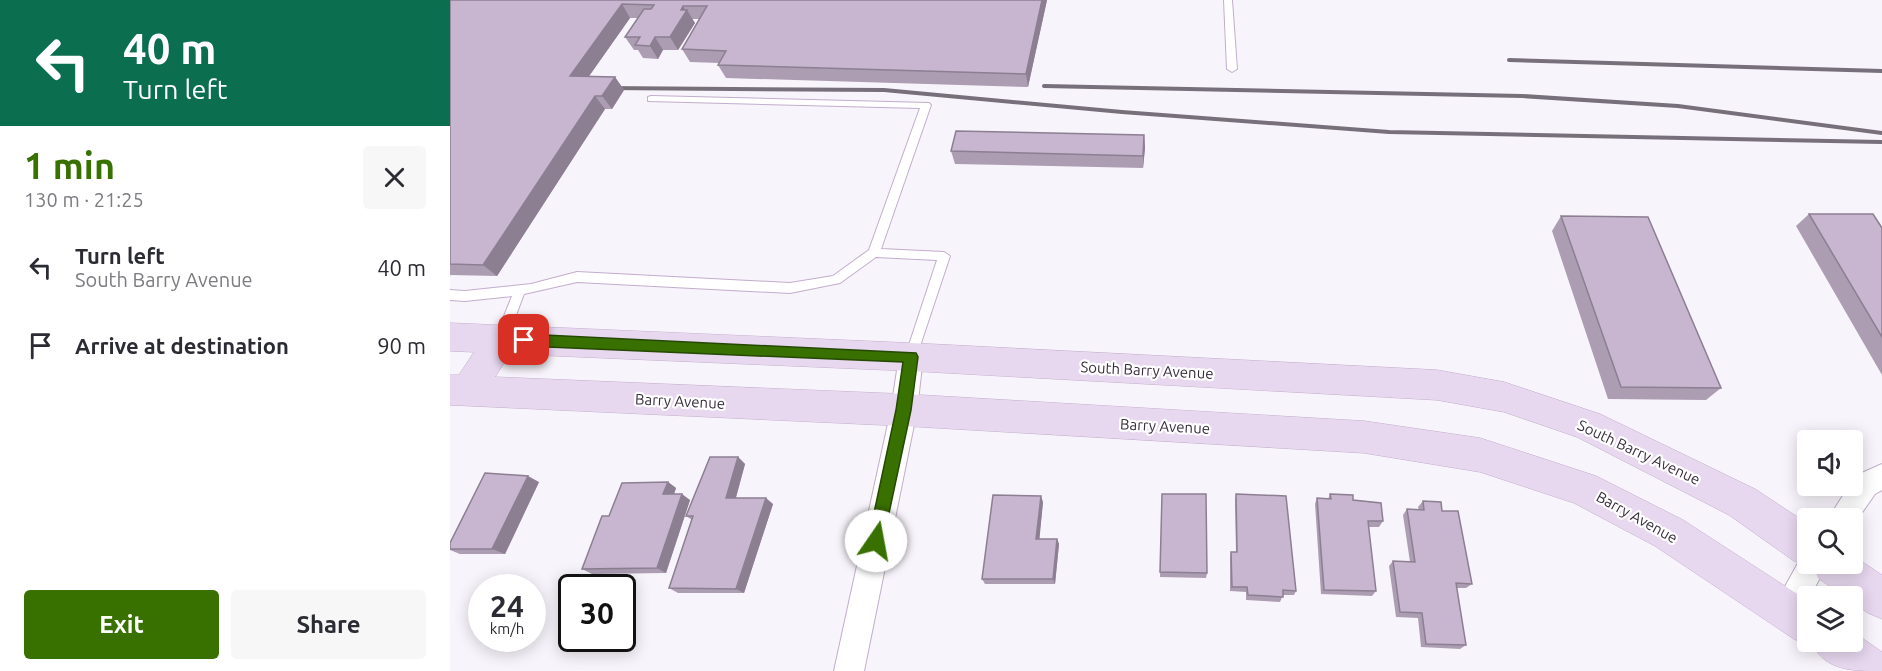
<!DOCTYPE html>
<html lang="en">
<head>
<meta charset="utf-8">
<style>
	body { margin:0; font-family:Ubuntu,sans-serif; background:#f7f7f7; color:#2b2b33; height:100vh; display:flex; flex-direction:column; font-size:22px; white-space:nowrap }
	* { box-sizing:border-box; margin:0 }
	p { font-size:20px; color:#7c7c81 }
	.icon { flex:none; width:33px; height:33px; fill:none; stroke:currentColor; stroke-width:2; stroke-linecap:round; stroke-linejoin:round }
	.map { position:relative; flex:1; overflow:hidden }
	.drawer { display:flex; flex-direction:column; background:#fff; width:450px }
	.drawer>* { flex:none }
	.top-card { background:#0b6e4f; color:#fff; overflow:hidden }
	.controls { position:absolute; left:1347px; top:430px; display:grid; gap:12px }
	.controls a { display:grid; place-items:center; width:66px; height:66px; border-radius:6px; background:#fff; box-shadow:0 3px 15px #0003; font-size:30px }
	.speed { position:absolute; left:18px; top:574px; display:flex; gap:12px; font-size:30px; font-weight:700; text-align:center }
	.speed>* { display:grid; place-content:center; width:78px; height:78px; border-radius:50%; background:#fff; box-shadow:0 3px 15px #0003; line-height:1 }
	.speed small { font-size:15px; font-weight:400 }
	.speed .limit { border:3px solid #111; border-radius:9px; background:#fff; color:#111 }
	.pin { position:absolute; display:grid; place-items:center; width:51px; height:51px; color:#fff; margin:-26px; border-radius:12px; box-shadow:0 3px 9px #0006 }
	.me { position:absolute; width:66px; margin:-33px; rotate:12deg; stroke-linejoin:round; filter:drop-shadow(0 0 4px #0008) }
	.turn { display:flex; align-items:center; gap:21px; height:126px; padding:0 24px; font-size:27px }
	.turn .icon { width:78px; height:78px; stroke-width:2.5 }
	.turn b { display:block; font-size:42px; line-height:51px }
	.round { display:grid; place-items:center; flex:none; width:63px; height:63px; border-radius:6px; background:#f7f7f7 }
	.overview { display:flex; align-items:center; justify-content:space-between; height:102px; padding:0 24px }
	h1 { font-size:36px; font-weight:600; line-height:45px; color:#397100 }
	.button { display:flex; gap:12px; margin-top:auto; padding:12px 24px }
	.button a { flex:1; height:69px; border-radius:6px; background:#397100; color:#fff; font-size:24px; font-weight:600; line-height:69px; text-align:center }
	.button a+a { background:#f7f7f7; color:#2b2b33 }
	ul { padding:0; list-style:none }
	li { display:flex; align-items:center; gap:18px; height:78px; padding:0 24px }
	li div { flex:1 }
	li b { display:block; font-size:22px }
	li em { font-style:normal }
	main { display:flex; flex:1; min-height:0 }
	.map>svg:first-child { display:block }
	.lines { fill:none; stroke-linecap:round; stroke-linejoin:round }
	.service-casing { stroke:#c2adcc; stroke-width:2 }
	.minor-casing { stroke:#c2adcc; stroke-width:2 }
	.secondary-casing { stroke:#c2adcc; stroke-width:1 }
	.service { fill:#fff; fill-rule:evenodd }
	.minor { fill:#fff; fill-rule:evenodd }
	.secondary { fill:#e7d7ef; fill-rule:evenodd }
	.rail { stroke:#77707b; stroke-width:4 }
	.wall { fill:#ac9db3 }
	.shaded-wall { fill:#8c7f92 }
	.building { fill:#c8b6d0; stroke:#8c7f92; stroke-width:1.5 }
	.route { fill:#397100; stroke:#254900; stroke-width:1.5 }
	.labels { text-anchor:middle; dominant-baseline:central; stroke-width:4.5; stroke-linejoin:round; paint-order:stroke }
	.street-label { font-size:15px; fill:#382f3c; stroke:#fff }
</style>
</head>
<body>
<main>
<section class="drawer">
<div class="top-card">
<div class="turn"><svg class="icon" aria-label="left" viewBox="0 0 24 24"><path d="M17 20v-9H6M10 6l-5 5 5 5"/></svg><div><b>40 m</b>Turn left</div></div>
</div>
<div class="overview"><div><h1>1 min</h1><p>130 m · 21:25</p></div><a class="round"><svg class="icon" aria-label="close" viewBox="0 0 24 24"><path d="M6 6l12 12M18 6L6 18"/></svg></a></div>
<ul>
<li><svg class="icon" aria-label="left" viewBox="0 0 24 24"><path d="M17 20v-9H6M10 6l-5 5 5 5"/></svg><div><b>Turn left</b><p>South Barry Avenue</p></div><em>40 m</em></li>
<li><svg class="icon" aria-label="arrive" viewBox="0 0 24 24"><path d="M6 21V4h12l-3 4 3 4H6"/></svg><div><b>Arrive at destination</b></div><em>90 m</em></li>
</ul>
<div class="button"><a>Exit</a><a>Share</a></div>
</section>
<div class="map">
<svg width="1432" height="671" viewBox="0 0 1432 671">
	<rect width="100%" height="100%" fill="#f8f4fb"/>
	<g class="lines">
		<defs>
			<g id="service">
				<polygon points="774,0 782,0 787,69 782,72 777,69"/>
				<polygon points="201,96 479,103 481,105 431,249 494,252 500,256 465,361 461,362 457,361 455,357 487,260 426,257 390,283 340,293 127,282 74,294 57,339 55,343 47,343 45,339 62,296 15,301 0,300 0,290 15,291 81,284 127,272 340,283 383,276 419,250 470,108 198,101 198,97"/>
			</g>
			<g id="minor">
				<polygon points="461,347 470,350 473,357 467,410 414,671 384,671 441,410 449,357 452,350"/>
				<polygon points="1432,464 1432,490 1425,494 1402,527 1402,519 1378,519 1399,486 1402,486 1405,476"/>
				<path d="M1358 552V564H1377L1360 597H1358C1357 610 1348 620 1337 625L1327 620 1322 610 1353 554Z"/>
			</g>
			<path id="secondary" d="M0 323 461 343 987 370 1054 382 1150 414 1305 489 1358 524V564H1402V555L1432 575V619L1418 613 1402 602V597H1395L1368 578 1362 564 1358 566 1344 561 1279 515 1127 437 1054 412 987 400 461 371 60 354 45 377 454 394 914 421 1030 438 1146 476 1233 520 1358 601V642H1402V631L1432 652V671C1402 671 1376 671 1362 644L1358 645 1344 639 1205 546 1124 503 1030 472 914 453 454 426 0 405V375H9L24 352 0 351Z"/>
		</defs>
		<use href="#service" class="service-casing"/>
		<use href="#minor" class="minor-casing"/>
		<use href="#secondary" class="secondary-casing"/>
		<use href="#service" class="service"/>
		<use href="#minor" class="minor"/>
		<use href="#secondary" class="secondary"/>
		<g class="rail">
			<polyline points="1059,60 1432,71"/>
			<polyline points="594,86 1072,96 1228,106 1432,133"/>
			<polyline points="155,88 434,90 672,112 939,132 1432,142"/>
		</g>
	</g>
	<g class="wall">
		<polygon points="0,0 597,0 578,87 276,78 268,65 269,63 240,62 232,49 250,19 242,19 245,23 228,50 213,50 208,59 193,58 188,50 184,50 175,37 188,18 180,18 139,76 165,77 174,90 162,109 155,109 47,276 0,275"/>
		<polygon points="694,135 695,148 693,168 505,164 501,151"/>
		<polygon points="1359,214 1432,228 1432,375 1346,226"/>
		<polygon points="1111,216 1271,388 1256,400 1158,399 1102,231"/>
		<polygon points="288,457 295,464 286,498 323,504 294,593 228,593 219,588 242,520 236,516"/>
		<polygon points="89,482 55,554 10,554 0,550 0,543"/>
		<polygon points="218,482 226,488 224,494 240,500 216,573 142,574 132,569"/>
		<polygon points="712,494 757,573 756,578 710,577"/>
		<polygon points="786,494 846,591 844,595 833,595 830,602 796,600 796,592 780,591 780,557 781,552 786,552 785,500"/>
		<polygon points="880,494 903,500 933,521 929,527 918,527 926,591 922,596 871,594 865,504 867,498 878,499"/>
		<polygon points="973,501 992,511 1022,584 1016,588 1006,588 1016,645 1010,649 971,647 968,618 946,617 939,566 943,561 960,562 953,515 957,509 969,510 968,507"/>
		<polygon points="593,502 589,539 607,539 609,544 605,584 535,584 532,579"/>
	</g>
	<g class="shaded-wall">
		<polygon points="592,0 597,0 578,87 576,74"/>
		<polygon points="172,4 180,18 130,89 120,76"/>
		<polygon points="233,6 236,11 237,10 245,23 228,50 220,37"/>
		<polygon points="205,37 213,50 208,59 200,46"/>
		<polygon points="165,77 174,90 162,109 152,96"/>
		<polygon points="145,96 155,109 47,276 33,265"/>
		<polygon points="694,135 695,148 693,168 693,156"/>
		<polygon points="288,457 295,464 284,504 276,498"/>
		<polygon points="78,476 89,482 55,554 42,549"/>
		<polygon points="218,482 226,488 222,500 213,494"/>
		<polygon points="232,494 240,500 216,573 207,568"/>
		<polygon points="591,496 593,502 589,544 586,539"/>
		<polygon points="316,498 323,504 294,593 286,589"/>
		<polygon points="607,539 609,544 605,584 603,579"/>
	</g>
	<g class="building">
		<polygon points="0,0 592,0 576,74 268,65 276,51 232,49 257,6 233,6 231,10 237,10 220,37 205,37 200,46 185,45 190,37 175,37 194,9 201,9 204,5 172,4 120,76 165,77 152,96 145,96 33,265 0,264"/>
		<polygon points="506,131 694,135 693,156 501,151"/>
		<polygon points="1359,214 1423,214 1432,228 1432,337"/>
		<polygon points="1111,216 1198,217 1271,388 1171,387"/>
		<polygon points="260,457 288,457 276,498 316,498 286,589 219,588 243,516 236,516"/>
		<polygon points="35,473 78,476 42,549 0,549 0,543"/>
		<polygon points="218,482 213,494 232,494 207,568 132,569 152,516 159,516 172,483"/>
		<polygon points="712,494 756,494 757,573 710,572"/>
		<polygon points="786,494 836,496 846,591 833,590 833,597 798,595 797,587 782,587 781,552 787,552"/>
		<polygon points="880,494 903,495 903,500 931,503 933,521 918,521 926,591 874,590 867,498 881,499"/>
		<polygon points="543,495 591,496 586,539 607,539 603,579 532,579"/>
		<polygon points="973,501 991,502 992,511 1008,511 1022,584 1006,583 1016,645 976,644 972,613 950,612 943,561 965,562 957,509 974,510"/>
	</g>
	<polygon class="route" points="74,334 466,353 468,357 461,410 432,546 426,548 420,546 418,541 446,410 453,362 74,346 69,344 67,340 69,336"/>
	<g class="labels">
		<g class="street-label">
			<text transform="translate(697 370) rotate(3)">South Barry Avenue</text>
			<text transform="translate(230 401) rotate(3)">Barry Avenue</text>
			<text transform="translate(715 426) rotate(3)">Barry Avenue</text>
			<text transform="translate(1189 452) rotate(25)">South Barry Avenue</text>
			<text transform="translate(1187 517) rotate(29)">Barry Avenue</text>
		</g>
	</g>
</svg>
<div class="controls">
<a><svg class="icon" aria-label="sound" viewBox="0 0 24 24"><path d="M4 9h4l5-4v14l-5-4H4zM17 9q2 3 0 6"/></svg></a>
<a><svg class="icon" aria-label="search" viewBox="0 0 24 24"><circle cx="10" cy="10" r="6"/><path d="M15 15l6 6"/></svg></a>
<a><svg class="icon" aria-label="layers" viewBox="0 0 24 24"><path d="M12 4l9 5-9 5-9-5zM3 14l9 5 9-5"/></svg></a>
</div>
<div class="speed"><div>24<small>km/h</small></div><div class="limit">30</div></div>
<div class="pin" style="left:74px;top:340px;background:#d93025"><svg class="icon" aria-label="arrive" viewBox="0 0 24 24"><path d="M6 21V4h12l-3 4 3 4H6"/></svg></div>
<svg class="me" style="left:426px;top:541px" viewBox="-20 -20 40 40"><circle r="19" fill="#fff"/><path d="M0-13L10 11 0 6-10 11z" fill="#397100"/></svg>
</div>
</main>
</body>
</html>
